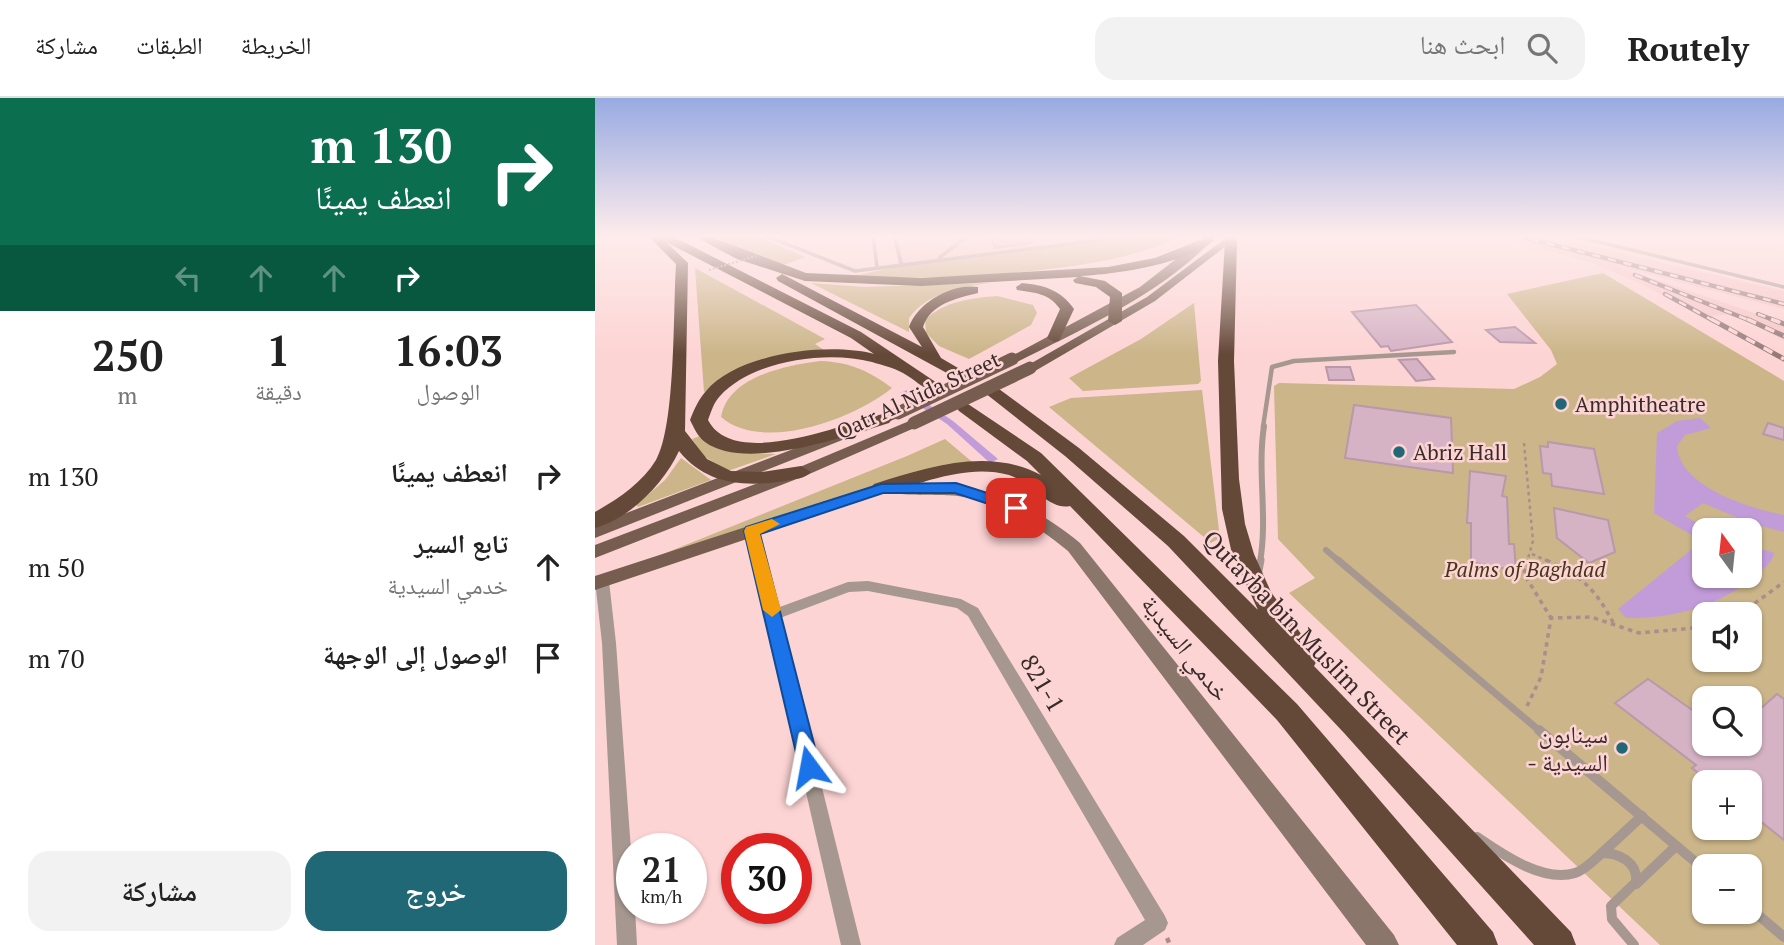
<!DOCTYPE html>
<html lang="ar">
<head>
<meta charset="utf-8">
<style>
	body { margin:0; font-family:"PT Serif","Noto Naskh Arabic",serif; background:#f2f2f2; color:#222; direction:rtl; height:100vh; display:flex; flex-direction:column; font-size:26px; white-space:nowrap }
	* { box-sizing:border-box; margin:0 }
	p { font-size:23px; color:#767676 }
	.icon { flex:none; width:38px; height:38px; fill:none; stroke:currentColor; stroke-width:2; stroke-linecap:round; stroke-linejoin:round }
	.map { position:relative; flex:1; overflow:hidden; direction:ltr }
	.panel { display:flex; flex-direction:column; background:#fff; width:595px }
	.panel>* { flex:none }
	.hud { background:#0b6e4f; color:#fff; overflow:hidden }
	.needle { width:46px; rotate:345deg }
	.controls { position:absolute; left:1097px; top:420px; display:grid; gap:14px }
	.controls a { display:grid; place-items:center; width:70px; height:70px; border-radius:14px; background:#fff; box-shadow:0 2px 5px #0004; font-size:35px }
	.speed { position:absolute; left:21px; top:735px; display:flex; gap:14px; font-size:35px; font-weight:700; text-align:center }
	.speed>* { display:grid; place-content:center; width:91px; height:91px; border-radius:50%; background:#fff; box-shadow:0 2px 5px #0004; line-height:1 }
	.speed small { font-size:18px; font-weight:400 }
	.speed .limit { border:10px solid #d22; background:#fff; color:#111 }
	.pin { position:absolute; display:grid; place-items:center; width:60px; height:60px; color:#fff; margin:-30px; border-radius:14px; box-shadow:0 4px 10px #0006 }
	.me { position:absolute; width:77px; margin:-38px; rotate:347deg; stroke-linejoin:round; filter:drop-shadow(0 0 5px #0008) }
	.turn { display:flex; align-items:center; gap:24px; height:147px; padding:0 28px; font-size:32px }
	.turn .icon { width:91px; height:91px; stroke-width:2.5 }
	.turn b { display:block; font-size:49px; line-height:60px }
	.lanes { display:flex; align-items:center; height:66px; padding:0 28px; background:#0003; justify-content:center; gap:35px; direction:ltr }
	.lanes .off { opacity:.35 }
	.eta { display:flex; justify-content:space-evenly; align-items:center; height:119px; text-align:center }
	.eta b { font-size:42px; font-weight:600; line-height:49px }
	.action { display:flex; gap:14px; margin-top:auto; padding:14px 28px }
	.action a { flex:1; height:80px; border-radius:21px; background:#206875; color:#fff; font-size:28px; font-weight:600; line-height:80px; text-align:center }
	.action a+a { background:#f2f2f2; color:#222 }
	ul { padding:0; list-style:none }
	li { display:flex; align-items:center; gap:21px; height:91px; padding:0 28px }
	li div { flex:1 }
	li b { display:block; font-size:26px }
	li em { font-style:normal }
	header { display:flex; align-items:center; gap:42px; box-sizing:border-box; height:98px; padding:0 35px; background:#fff; border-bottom:2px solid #e0e0e0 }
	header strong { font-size:33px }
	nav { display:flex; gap:38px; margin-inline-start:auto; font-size:24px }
	.search { width:490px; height:63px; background:#f2f2f2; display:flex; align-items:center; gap:18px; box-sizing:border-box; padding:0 24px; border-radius:21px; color:#767676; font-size:26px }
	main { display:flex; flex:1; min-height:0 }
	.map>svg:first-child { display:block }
	.built { fill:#f7c6c6 }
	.green { fill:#cbb589; fill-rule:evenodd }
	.water { fill:#c19cd9 }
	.building { fill:#d5b3c5; stroke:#b998aa; stroke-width:2 }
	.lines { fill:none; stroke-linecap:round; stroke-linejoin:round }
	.path-far2 { stroke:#ab8d8d; stroke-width:2.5; stroke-dasharray:3.5 3.5; stroke-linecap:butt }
	.path-far1 { stroke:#ab8d8d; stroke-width:3.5; stroke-dasharray:4.5 4.5; stroke-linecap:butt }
	.path { stroke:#ab8d8d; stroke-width:4.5; stroke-dasharray:5 5; stroke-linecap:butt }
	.lane-far4 { stroke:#a69890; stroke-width:3.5 }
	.lane-far3 { stroke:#a69890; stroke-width:4.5 }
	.lane-far2 { stroke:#a69890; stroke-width:6 }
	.lane-far1 { stroke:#a69890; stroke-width:7 }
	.lane { stroke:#a69890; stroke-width:10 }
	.street { fill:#a69890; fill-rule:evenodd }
	.secondary { fill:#8a766a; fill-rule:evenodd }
	.primary { fill:#765d4f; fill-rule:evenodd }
	.highway { fill:#644838; fill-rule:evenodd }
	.rail-far1-casing { stroke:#957a7a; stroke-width:4.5 }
	.rail-casing { stroke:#957a7a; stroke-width:5 }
	.rail-far1 { stroke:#fdd4d4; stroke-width:2.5; stroke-dasharray:8; stroke-linecap:butt }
	.rail { stroke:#fdd4d4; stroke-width:3.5; stroke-dasharray:10; stroke-linecap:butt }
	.path-bridge { stroke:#ab8d8d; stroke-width:2; stroke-dasharray:2 2; stroke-linecap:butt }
	.primary-bridge { stroke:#765d4f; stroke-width:13 }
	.route { fill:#1a73e8; stroke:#114b97; stroke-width:2 }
	.slow { fill:#f59e0b }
	.poi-dot { fill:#206875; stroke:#fdd4d4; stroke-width:2.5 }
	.labels { text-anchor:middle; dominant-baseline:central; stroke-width:5; stroke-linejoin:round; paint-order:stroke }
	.street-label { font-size:21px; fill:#3a2b2b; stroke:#fdd4d4 }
	.poi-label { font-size:21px; fill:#3a2b2b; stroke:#fdd4d4; text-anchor:start }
	.park-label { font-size:21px; font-style:italic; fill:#453718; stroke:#fdd4d4 }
	.near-street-label { font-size:24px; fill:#3a2b2b; stroke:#fdd4d4 }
	.near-poi-label { font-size:24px; fill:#3a2b2b; stroke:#fdd4d4; text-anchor:end }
</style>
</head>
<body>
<header>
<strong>Routely</strong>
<div class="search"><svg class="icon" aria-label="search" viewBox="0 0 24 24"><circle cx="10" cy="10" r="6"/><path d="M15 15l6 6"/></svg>ابحث هنا</div>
<nav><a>الخريطة</a><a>الطبقات</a><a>مشاركة</a></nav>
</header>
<main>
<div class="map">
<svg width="1189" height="847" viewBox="0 0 1189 847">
	<rect width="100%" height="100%" fill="#fdd4d4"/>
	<g class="built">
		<polygon points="297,137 557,137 304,168"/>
		<polygon points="898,137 947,137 1189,193 1189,211 1018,167 1189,225 1189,242 1137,216 1107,219 1051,188 997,165"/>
	</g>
	<g class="green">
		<polygon points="115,137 159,137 210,159 185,168"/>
		<path d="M557 137H586C524 176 330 183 255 179L304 168Z"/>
		<polygon points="100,170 230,241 220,246 229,252 137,276 109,294"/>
		<path d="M1008 175 1189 283V847H1065L694 495 720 480 683 441 679 288 684 285 919 291 945 279 962 266 956 252 912 196ZM1110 432H1155V478H1110ZM1110 516H1155V562H1110ZM1110 600H1155V646H1110ZM1110 684H1155V730H1110ZM1110 768H1155V814H1110Z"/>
		<path d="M216 185 270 189 394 185C366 189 332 195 314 220V234Z"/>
		<path d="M402 198 438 207 442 215 436 227 374 261 344 248 331 235 330 222C349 203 377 200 402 198Z"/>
		<polygon points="599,205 606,283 603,286 488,293 474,280 546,241"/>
		<path d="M225 263C255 264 274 273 297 290 259 321 168 355 126 319 133 278 190 268 225 263Z"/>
		<polygon points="607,292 625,440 616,445 454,309 476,300"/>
		<polygon points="105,338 155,355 181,356 133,373 107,357 97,341"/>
		<polygon points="350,341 382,368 53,462 312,358"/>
		<polygon points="86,360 116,382 43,409 41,407 70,382"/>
	</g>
	<g class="water">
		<polygon points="312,292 358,323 403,361 395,365 352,326 305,295"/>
		<path d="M1105 320 1116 330 1090 337 1082 348C1084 389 1156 411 1189 417V434L1155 425 1108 405 1090 418 1115 432H1110V478H1155V447L1179 455C1177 466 1167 472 1159 479 1124 508 1077 521 1031 520L1023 511 1107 443 1059 415 1062 335 1082 323Z"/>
	</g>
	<g class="building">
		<polygon points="395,137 436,137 436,145 400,150"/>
		<polygon points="821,207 857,244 796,253 793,248 786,249 757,214"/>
		<polygon points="920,229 940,245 905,244 891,232"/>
		<polygon points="822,261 839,281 821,283 804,262"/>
		<polygon points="731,269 755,269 759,282 734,282"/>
		<polygon points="759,307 856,320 858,375 750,360"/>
		<polygon points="1173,325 1189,330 1189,342 1168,336"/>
		<polygon points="953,344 999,351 1009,396 957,388 956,376 948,375 945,348 953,349"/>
		<polygon points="875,373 911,378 907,398 912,399 914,446 919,446 921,473 876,464 876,425 872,425"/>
		<polygon points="959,410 1013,422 1020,454 994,465 962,440"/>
		<polygon points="1053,581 1110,621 1110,646 1155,646 1155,620 1182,596 1189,601 1189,742 1155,715 1155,684 1115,684 1097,670 1101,667 1020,605"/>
	</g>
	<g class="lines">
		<g class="path-far2">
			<polyline points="929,345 938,443 932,464"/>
			<polyline points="937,456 955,464"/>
		</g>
		<g class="path-far1">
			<polyline points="933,462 929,476 956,520"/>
			<path d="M951 462C989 479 1001 492 1020 528"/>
			<polyline points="1145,516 1189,484"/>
			<polyline points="932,608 946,579 956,520 996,519 1044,535 1110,529"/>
		</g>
		<polyline class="path" points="572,840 575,847"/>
		<g class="lane-far4">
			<polyline points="169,137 260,173 544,137"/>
			<polyline points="278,137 282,169"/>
			<polyline points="299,137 306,165"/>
			<polyline points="975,137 1189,189"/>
			<polyline points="344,160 374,137"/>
		</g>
		<polyline class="lane-far3" points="668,329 677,269 699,263 859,254"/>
		<g class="lane-far2">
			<polyline points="731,452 745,464"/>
			<path d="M665 464C673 419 662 374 669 328"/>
		</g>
		<g class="lane-far1">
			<polyline points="743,462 946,634"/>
			<polyline points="663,478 666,462"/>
		</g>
		<g class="lane">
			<polyline points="944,632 1110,772"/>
			<path d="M882 739C907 756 948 785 980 775 990 772 999 762 1007 755 1024 755 1043 764 1041 784L1016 808 1017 821 1039 847"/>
			<polyline points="1007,755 1047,718"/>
			<polyline points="1041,786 1081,748"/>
			<polyline points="1155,810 1189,839"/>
		</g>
		<g class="street">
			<polygon points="157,429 163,433 182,510 253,484 273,483 366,501 383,510 570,818 573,825 570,832 548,847 519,847 522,840 550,822 373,518 362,510 273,493 254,494 185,520 266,847 246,847 151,433"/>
			<polygon points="7,478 12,480 14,483 21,545 37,766 37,810 40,810 42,847 22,847 7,545 0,483 2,480"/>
		</g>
		<path class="secondary" d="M313 384C383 387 431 400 485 445L799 837 804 847H771L473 453C440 426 406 404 363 398 346 396 285 399 278 390L286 385Z"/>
		<g class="primary">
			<path d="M612 137H622C569 195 491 229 422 264L417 265 411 261 545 189Z"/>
			<polygon points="635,137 645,137 560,203 440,273 430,273 428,270 552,199"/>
			<polygon points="303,311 310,315 308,318 0,440 0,427"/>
			<polygon points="319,321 324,322 324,328 212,377 0,460 0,447 200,371"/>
			<polygon points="286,385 292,386 294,390 292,394 0,492 0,478"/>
		</g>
		<g class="highway">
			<path d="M52 137H75L266 234 348 289 340 294C328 291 319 281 308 275 299 270 287 267 277 264 232 252 158 262 125 298 119 304 116 314 113 322 139 372 247 326 288 316L297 321 294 325C251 338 150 374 110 344 103 339 99 330 95 322 99 312 103 302 111 293 143 255 233 244 279 256L256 240 71 144 93 165 90 333 112 361 136 373 167 374 206 368 216 374C210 381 199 381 190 383 150 389 111 387 84 353 69 385 36 420 0 430V414C23 401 47 385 61 362 81 327 78 212 81 166Z"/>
			<path d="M97 137H111L211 175 326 180 513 169 560 160 610 140 620 142C590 166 523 176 485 178L510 183 527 195V223L520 227 513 223 515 199 501 189 480 185 478 182 483 179 326 188 210 183 142 161Z"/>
			<polygon points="636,140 642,143 639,263 644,381 650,426 659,456 676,494 719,554 723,561 719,568 976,834 981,847 939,847 750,636 573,448 470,358 390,295 398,290 404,291 484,350 589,438 663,512 637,456 627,411 623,263 630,143"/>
			<path d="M187 176 327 249 314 229C322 205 357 185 383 189V195C362 200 335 206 328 229L346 260 375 277 373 280H361L183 183 181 180Z"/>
			<path d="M427 185C449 187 466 192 479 211L464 243 459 244 452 240 465 211C454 195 440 195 422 192L421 189Z"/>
			<path d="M370 304 446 355 702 606 898 834 903 847H862L682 622 475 408C455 413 434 383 414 377 372 365 326 386 286 396L279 394 276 390 279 386C333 369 393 349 446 377L432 363 364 313 361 309 364 305Z"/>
		</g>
		<defs>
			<g id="rail-far1">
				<polyline points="920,137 1189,206"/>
				<polyline points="1040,177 1156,223"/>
				<polyline points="1070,196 1119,223"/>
				<polyline points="1163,216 1181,223"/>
			</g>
			<g id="rail">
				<polyline points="1116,221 1189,261"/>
				<polyline points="1152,221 1189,238"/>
				<polyline points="1176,221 1189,226"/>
			</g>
		</defs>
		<use href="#rail-far1" class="rail-far1-casing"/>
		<use href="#rail" class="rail-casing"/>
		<use href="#rail-far1" class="rail-far1"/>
		<use href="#rail" class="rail"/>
		<polyline class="path-bridge" points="114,172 161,158"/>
		<g class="primary-bridge">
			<polyline points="303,315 417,261"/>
			<polyline points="319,325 435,270"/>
		</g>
	</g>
	<linearGradient id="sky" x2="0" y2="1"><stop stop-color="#98aae2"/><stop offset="0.54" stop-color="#feecec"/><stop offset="1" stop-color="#feecec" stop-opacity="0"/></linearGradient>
	<rect width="1189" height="256" fill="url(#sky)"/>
	<polygon class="route" points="361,385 427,406 429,410 421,415 360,395 288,395 165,436 225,669 222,676 214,679 206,676 149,433 151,429 286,386"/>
	<polygon class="slow" points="177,421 185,426 165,436 186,512 177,519 168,512 149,433 151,429"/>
	<g class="poi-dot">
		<circle cx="966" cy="306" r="7"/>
		<circle cx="804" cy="354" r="7"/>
		<circle cx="1027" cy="650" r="7"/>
	</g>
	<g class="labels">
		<g class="street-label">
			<text transform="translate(323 297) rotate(-25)">Qatr Al Nida Street</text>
		</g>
		<g class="poi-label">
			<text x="980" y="306">Amphitheatre</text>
			<text x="818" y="354">Abriz Hall</text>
		</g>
		<g class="park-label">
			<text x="930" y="471">Palms of Baghdad</text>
		</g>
		<g class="near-street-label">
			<text transform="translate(712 539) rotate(46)">Qutayba bin Muslim Street</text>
			<text transform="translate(591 550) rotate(52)">خدمي السيدية</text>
			<text transform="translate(448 585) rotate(59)">821-1</text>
		</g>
		<g class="near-poi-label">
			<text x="1013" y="636">سينابون<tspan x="1013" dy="28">- السيدية</tspan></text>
		</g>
	</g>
</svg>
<div class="controls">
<a><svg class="needle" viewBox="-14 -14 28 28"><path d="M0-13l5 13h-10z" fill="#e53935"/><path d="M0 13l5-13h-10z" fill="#767676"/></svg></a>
<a><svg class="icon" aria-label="sound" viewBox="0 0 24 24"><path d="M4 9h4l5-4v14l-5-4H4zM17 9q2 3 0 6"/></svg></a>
<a><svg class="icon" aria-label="search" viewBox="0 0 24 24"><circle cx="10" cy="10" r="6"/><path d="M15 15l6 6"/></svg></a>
<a>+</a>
<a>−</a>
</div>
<div class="speed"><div>21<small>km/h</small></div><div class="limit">30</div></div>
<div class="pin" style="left:421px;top:410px;background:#d93025"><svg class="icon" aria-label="arrive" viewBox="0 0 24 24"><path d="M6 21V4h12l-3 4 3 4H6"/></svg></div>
<svg class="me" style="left:214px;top:669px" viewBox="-20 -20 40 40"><path d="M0-17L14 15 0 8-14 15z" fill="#1a73e8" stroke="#fff" stroke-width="4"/></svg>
</div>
<section class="panel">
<div class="hud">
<div class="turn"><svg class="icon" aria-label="right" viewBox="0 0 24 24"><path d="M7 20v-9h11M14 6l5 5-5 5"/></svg><div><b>130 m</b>انعطف يمينًا</div></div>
<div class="lanes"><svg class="icon off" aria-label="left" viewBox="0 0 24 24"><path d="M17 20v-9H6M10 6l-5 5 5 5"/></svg><svg class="icon off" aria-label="ahead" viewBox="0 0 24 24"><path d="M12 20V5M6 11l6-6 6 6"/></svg><svg class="icon off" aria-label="ahead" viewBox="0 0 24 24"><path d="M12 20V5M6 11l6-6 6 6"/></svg><svg class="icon" aria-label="right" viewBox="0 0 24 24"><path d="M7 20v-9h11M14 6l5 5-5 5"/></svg></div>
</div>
<div class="eta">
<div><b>16:03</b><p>الوصول</p></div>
<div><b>1</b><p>دقيقة</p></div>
<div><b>250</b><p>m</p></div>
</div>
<ul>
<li><svg class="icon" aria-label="right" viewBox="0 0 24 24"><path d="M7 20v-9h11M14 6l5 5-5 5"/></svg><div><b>انعطف يمينًا</b></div><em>130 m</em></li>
<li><svg class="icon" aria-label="ahead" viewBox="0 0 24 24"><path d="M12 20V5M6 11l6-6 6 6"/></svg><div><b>تابع السير</b><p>خدمي السيدية</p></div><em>50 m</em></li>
<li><svg class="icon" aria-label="arrive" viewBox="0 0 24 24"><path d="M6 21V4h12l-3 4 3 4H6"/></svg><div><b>الوصول إلى الوجهة</b></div><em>70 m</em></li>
</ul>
<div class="action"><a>خروج</a><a>مشاركة</a></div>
</section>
</main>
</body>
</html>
